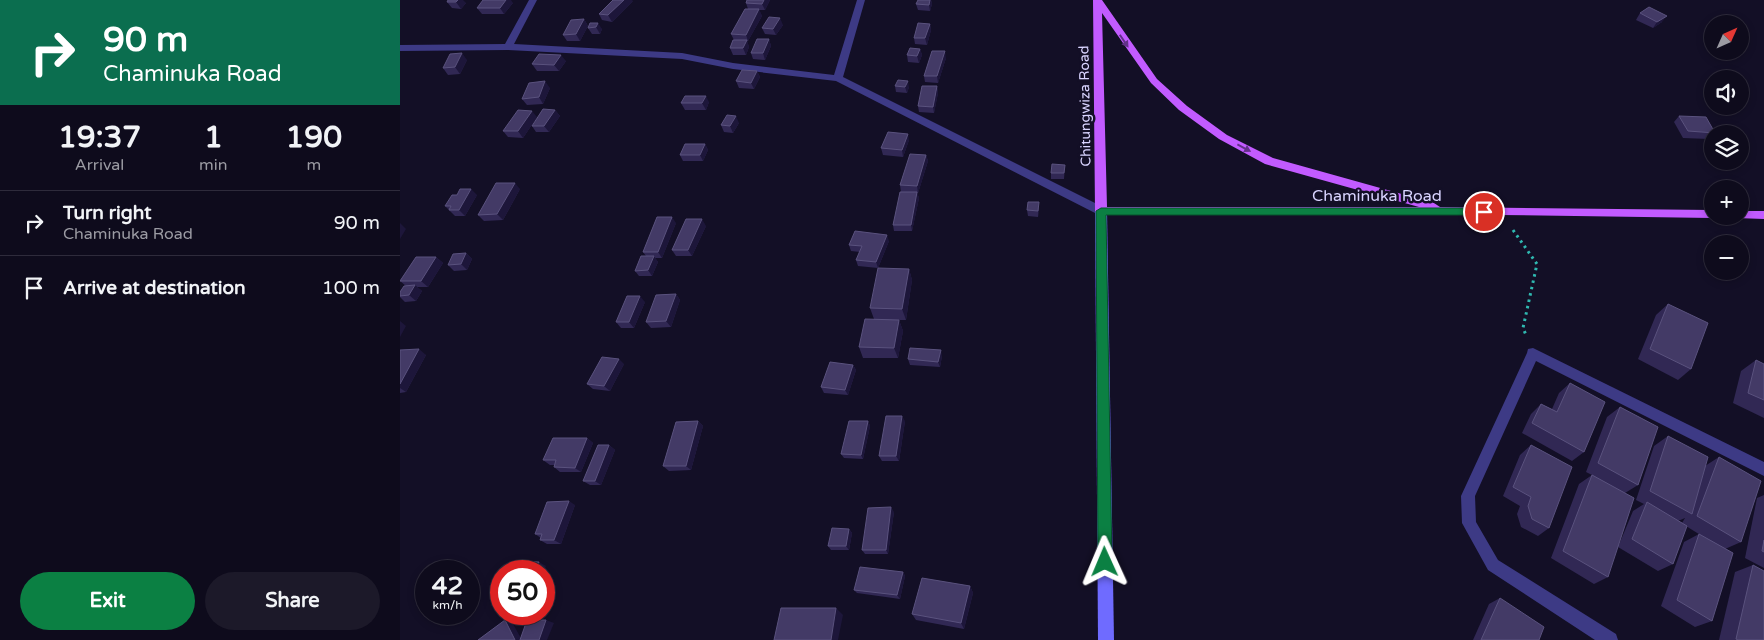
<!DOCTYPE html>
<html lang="en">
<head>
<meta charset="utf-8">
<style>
	body { margin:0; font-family:"Varela Round",sans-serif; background:#1c1929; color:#f1f3f6; height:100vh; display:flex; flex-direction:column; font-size:19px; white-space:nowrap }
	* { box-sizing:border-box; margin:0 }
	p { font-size:16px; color:#9b9ba3 }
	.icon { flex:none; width:28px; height:28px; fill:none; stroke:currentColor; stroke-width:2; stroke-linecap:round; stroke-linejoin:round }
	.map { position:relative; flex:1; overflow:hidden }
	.sheet { display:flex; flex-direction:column; background:#0e0b1c; width:400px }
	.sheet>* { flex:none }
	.guide { background:#0b6e4f; color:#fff; overflow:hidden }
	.needle { width:32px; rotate:45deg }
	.buttons { position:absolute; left:1304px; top:15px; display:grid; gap:10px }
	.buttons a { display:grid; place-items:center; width:45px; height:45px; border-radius:50%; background:#0e0b1c; box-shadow:0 2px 8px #0003,0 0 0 1px #2e2b3b; font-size:25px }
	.speed { position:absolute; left:15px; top:560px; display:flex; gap:10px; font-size:25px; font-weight:700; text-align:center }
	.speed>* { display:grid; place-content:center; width:65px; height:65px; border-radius:50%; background:#0e0b1c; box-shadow:0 2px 8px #0003,0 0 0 1px #2e2b3b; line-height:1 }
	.speed small { font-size:12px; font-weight:400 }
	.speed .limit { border:8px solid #d22; background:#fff; color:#111 }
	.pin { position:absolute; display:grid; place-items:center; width:42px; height:42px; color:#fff; margin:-21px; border:2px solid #fff; border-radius:50%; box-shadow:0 1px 5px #0007 }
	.me { position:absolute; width:55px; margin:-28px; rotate:359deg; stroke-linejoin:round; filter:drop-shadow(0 0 4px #0008) }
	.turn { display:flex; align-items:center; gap:18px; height:105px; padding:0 20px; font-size:22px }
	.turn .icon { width:65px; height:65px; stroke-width:2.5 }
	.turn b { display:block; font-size:35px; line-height:42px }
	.eta { display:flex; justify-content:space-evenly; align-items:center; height:85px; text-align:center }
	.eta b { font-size:30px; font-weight:700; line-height:35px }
	.primary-button { display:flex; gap:10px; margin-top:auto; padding:10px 20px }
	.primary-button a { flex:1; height:58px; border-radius:30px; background:#0b8043; color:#fff; font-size:20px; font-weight:700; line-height:58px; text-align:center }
	.primary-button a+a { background:#1c1929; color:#f1f3f6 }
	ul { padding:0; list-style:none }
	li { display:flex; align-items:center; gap:15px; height:65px; padding:0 20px; border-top:1px solid #2e2b3b }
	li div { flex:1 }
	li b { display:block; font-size:19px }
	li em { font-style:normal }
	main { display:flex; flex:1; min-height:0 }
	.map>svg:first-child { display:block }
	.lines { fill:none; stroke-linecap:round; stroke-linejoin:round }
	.path { stroke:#2fb8b0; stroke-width:3; stroke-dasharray:2.5 4; stroke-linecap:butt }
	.street { fill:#3d3a85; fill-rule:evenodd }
	.secondary { fill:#6f6bff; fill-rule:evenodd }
	.primary { fill:#c25bff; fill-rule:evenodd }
	.wall { fill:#312854; fill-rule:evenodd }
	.shaded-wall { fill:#1d163a }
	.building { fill:#433a66; stroke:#5a527e }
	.oneway { fill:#623188 }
	.route { fill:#0b8043; stroke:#07532c }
	.labels { text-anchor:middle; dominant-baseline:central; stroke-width:5; stroke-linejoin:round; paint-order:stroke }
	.far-street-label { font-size:14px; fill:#d9d4ff; stroke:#130f26 }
	.street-label { font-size:16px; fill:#d9d4ff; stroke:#130f26 }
</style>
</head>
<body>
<main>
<section class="sheet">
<div class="guide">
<div class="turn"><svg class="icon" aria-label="right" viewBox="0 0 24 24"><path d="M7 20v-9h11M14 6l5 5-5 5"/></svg><div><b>90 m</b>Chaminuka Road</div></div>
</div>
<div class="eta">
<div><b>19:37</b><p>Arrival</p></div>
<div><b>1</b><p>min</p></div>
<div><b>190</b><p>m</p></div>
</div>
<ul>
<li><svg class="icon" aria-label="right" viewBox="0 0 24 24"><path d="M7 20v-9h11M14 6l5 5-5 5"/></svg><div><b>Turn right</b><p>Chaminuka Road</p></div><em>90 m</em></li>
<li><svg class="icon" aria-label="arrive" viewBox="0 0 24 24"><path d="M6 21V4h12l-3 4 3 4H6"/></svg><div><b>Arrive at destination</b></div><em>100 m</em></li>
</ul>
<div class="primary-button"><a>Exit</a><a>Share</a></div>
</section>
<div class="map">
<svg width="1364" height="640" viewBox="0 0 1364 640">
	<rect width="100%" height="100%" fill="#130f26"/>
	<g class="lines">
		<polyline class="path" points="1113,230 1137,264 1123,328 1126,335"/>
		<g class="street">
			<polygon points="129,0 137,0 114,44 282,53 333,63 434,75 457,0 465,0 443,77 705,208 707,211 705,214 697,214 436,81 333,69 282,59 108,50 0,51 0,45 105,44"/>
			<polygon points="1133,348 1364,462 1364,476 1136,361 1075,496 1076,522 1098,560 1216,634 1218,640 1195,640 1088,570 1062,523 1061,496 1127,353 1128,349"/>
		</g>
		<polygon class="secondary" points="701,207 707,211 714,640 698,640 695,211"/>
		<g class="primary">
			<path d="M693 0H702L757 79 787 106 827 135 873 158 1034 203 1040 207 1312 210V216H1316L1312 218 1100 215 697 214 695 211ZM702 13 751 83 779 110 819 139 865 164 1019 207H707Z"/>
			<polygon points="1340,211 1364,211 1364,219 1336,218 1335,216 1340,216"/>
		</g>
	</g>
	<g class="wall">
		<polygon points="48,0 66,3 61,9 52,8 47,2"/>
		<polygon points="347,0 370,0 365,10 359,10 362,16 348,41 347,41 349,47 346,55 333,55 330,48 334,40 331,34 348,9 346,3"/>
		<polygon points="518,0 531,0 532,4 530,11 518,10 516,4"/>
		<polygon points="233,1 212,22 202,20 199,14"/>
		<polygon points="113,3 104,14 82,14 77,8"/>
		<polygon points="1240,13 1262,22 1253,28 1236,20"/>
		<polygon points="184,19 188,26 180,41 167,41 163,35"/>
		<polygon points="190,23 202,29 200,34 192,34 188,28"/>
		<polygon points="530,24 531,30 527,45 515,44 514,38"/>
		<polygon points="383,25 376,35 365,34 362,28"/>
		<polygon points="369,39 371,46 365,60 353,59 351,53"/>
		<polygon points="520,49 522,55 519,63 508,62 507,55"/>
		<polygon points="546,58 538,83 525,82 524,76"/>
		<polygon points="67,60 60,74 48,75 43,68"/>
		<polygon points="166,61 159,71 137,71 132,64"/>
		<polygon points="357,71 360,77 354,89 339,88 336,81"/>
		<polygon points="495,86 509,87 507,93 496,92"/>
		<polygon points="537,86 538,93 534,113 519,112 518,106"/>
		<polygon points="150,88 143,104 127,105 122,99"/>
		<polygon points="309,102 306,110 285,110 281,103"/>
		<polygon points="155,110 160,116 149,132 136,132 132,126"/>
		<polygon points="1279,116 1315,133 1314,134 1312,134 1312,135 1309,139 1283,138 1274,122"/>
		<polygon points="137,117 123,138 108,137 103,131"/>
		<polygon points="339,123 333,133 324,132 321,125"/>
		<polygon points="509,140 503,157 483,155 481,148"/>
		<polygon points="305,144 308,150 303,161 283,161 280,155"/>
		<polygon points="526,155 528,161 518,193 517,193 519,198 512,231 494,231 493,225 501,192 500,185"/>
		<polygon points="665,165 664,179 651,179 651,173"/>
		<polygon points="120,189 103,220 84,221 78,215"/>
		<polygon points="77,195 65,216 55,216 45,206"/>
		<polygon points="639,208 638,217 628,216 627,210"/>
		<polygon points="276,223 262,258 255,258 258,262 252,276 239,276 235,271 246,256 243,252"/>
		<polygon points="306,226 292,256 276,256 272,250"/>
		<polygon points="489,241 478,268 458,266 456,260 460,252 451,251 449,245"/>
		<polygon points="66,253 72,259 67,270 54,271 48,265"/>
		<polygon points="36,257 43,263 28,287 17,287 22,291 16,301 5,302 0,297 0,292 6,286 0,281"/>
		<polygon points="509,269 512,280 506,320 499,320 503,331 498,358 463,358 459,347 474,319 470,308"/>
		<polygon points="276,294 280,300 271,327 251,328 246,322"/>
		<polygon points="245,302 234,328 221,328 216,322"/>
		<polygon points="1268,304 1291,369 1278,380 1238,359 1256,315"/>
		<polygon points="0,350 26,355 6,392 0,393"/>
		<polygon points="542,356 540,367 510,365 508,359"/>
		<polygon points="1356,360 1364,364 1364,418 1333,403 1341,371"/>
		<polygon points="224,364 210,391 193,389 187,384"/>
		<polygon points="453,365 456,370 448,395 424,393 421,387"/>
		<polygon points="1170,383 1184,452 1172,461 1122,433 1131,414 1141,404 1152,409 1159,393"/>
		<polygon points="1220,407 1238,485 1225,493 1208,577 1194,584 1151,558 1179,484 1192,475 1186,472 1207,417"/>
		<polygon points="298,421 303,426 291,470 269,471 263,466"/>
		<polygon points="468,421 470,426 463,459 444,458 441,454"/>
		<polygon points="505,421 499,461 482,461 479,456"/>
		<path d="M1268 436 1305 466 1319 457 1341 542 1325 549 1312 621 1295 627 1261 606 1284 542 1299 534 1302 536 1286 526 1273 564 1258 571 1218 547 1233 511 1244 504 1236 500 1254 446ZM1285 518 1282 523 1278 521Z"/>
		<polygon points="187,438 193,443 181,472 160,472 154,467 155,465 150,465 143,460"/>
		<polygon points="209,445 215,450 201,485 190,485 183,481"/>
		<polygon points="1131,445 1149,528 1138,536 1121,527 1117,514 1120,506 1103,496 1120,455"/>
		<polygon points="1364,495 1364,568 1345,558 1357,498"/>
		<polygon points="175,505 161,544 147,544 140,540 141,538 135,534"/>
		<polygon points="494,512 488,554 465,554 462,550"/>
		<polygon points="449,529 452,533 449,550 431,550 428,546"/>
		<polygon points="1353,565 1364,640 1319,640 1335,572"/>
		<polygon points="503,572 505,576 500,599 457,593 454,590"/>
		<polygon points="570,586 573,593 564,629 516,620 512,614"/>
		<polygon points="1100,598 1139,640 1073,640 1089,604"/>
	</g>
	<g class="shaded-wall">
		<polygon points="58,0 63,0 66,3 61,9 56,2"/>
		<polygon points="106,0 111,0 113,3 104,14 100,8"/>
		<polygon points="224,0 232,0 233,1 212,22 208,15"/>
		<polygon points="364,0 370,0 365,10 362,4"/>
		<polygon points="530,0 531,0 532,4 530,11 529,5"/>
		<polygon points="359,9 362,16 348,41 346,35"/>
		<polygon points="1267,16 1262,22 1253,28 1257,22"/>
		<polygon points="380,18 383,25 376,35 373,29"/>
		<polygon points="184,19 188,26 180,41 176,34"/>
		<polygon points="198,23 202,29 200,34 196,27"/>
		<polygon points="530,24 531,30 527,45 525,38"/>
		<polygon points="369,39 371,46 365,60 363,53"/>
		<polygon points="347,40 349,47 346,55 343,48"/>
		<polygon points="520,49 522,55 519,63 517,56"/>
		<polygon points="545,51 546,58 538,83 537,76"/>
		<polygon points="62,53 67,60 60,74 55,67"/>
		<polygon points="161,55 166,61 159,71 154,65"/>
		<polygon points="357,71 360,77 354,89 351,83"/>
		<polygon points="145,81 150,88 143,104 139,97"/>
		<polygon points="508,81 509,87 507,93 505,87"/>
		<polygon points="537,86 538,93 534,113 533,107"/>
		<polygon points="306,96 309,102 306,110 302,103"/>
		<polygon points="155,110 160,116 149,132 144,126"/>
		<polygon points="132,111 137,117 123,138 118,131"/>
		<polygon points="336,116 339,123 333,133 330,126"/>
		<polygon points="508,134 509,140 503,157 502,150"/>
		<polygon points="305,144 308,150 303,161 300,155"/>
		<polygon points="526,155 528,161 518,193 517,186"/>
		<polygon points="115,183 120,189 103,220 97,214"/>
		<polygon points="71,189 77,195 65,216 59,210"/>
		<polygon points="517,192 519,198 512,231 511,225"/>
		<polygon points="639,202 639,208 638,217 638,211"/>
		<polygon points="272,217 276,223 262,258 258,252"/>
		<polygon points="302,219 306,226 292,256 288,250"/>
		<polygon points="0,223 6,229 0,239"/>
		<polygon points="487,235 489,241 478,268 476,262"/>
		<polygon points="66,253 72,259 67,270 61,264"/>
		<polygon points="254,256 258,262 252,276 248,270"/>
		<polygon points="36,257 43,263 28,287 21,281"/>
		<polygon points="509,269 512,280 506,320 502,309"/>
		<polygon points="15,285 22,291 16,301 9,295"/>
		<polygon points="276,294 280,300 271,327 266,321"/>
		<polygon points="240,296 245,302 234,328 229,322"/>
		<polygon points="499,320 503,331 498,358 494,348"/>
		<polygon points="0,321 6,326 0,337"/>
		<polygon points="19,349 26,355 6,392 0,388 0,384"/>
		<polygon points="541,350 542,356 540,367 538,362"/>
		<polygon points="219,359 224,364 210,391 204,386"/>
		<polygon points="453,365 456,370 448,395 445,390"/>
		<polygon points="502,416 505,421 499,461 496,456"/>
		<polygon points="298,421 303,426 291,470 286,466"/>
		<polygon points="468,421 470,426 463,459 461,455"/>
		<polygon points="187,438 193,443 181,472 175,468"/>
		<polygon points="209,445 215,450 201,485 195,481"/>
		<polygon points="169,501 175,505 161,544 154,540"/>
		<polygon points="491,507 494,512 488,554 486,550"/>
		<polygon points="449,529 452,533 449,550 446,546"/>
		<polygon points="139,562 146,566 144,571 135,571"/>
		<polygon points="503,572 505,576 500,599 497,595"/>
		<polygon points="570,586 573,593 564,629 561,623"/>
		<polygon points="436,608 443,615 438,640 431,640"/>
		<polygon points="105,620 113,624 122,640 115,640"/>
		<polygon points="146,620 154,623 147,640 139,640"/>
	</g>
	<g class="building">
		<polygon points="48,0 58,0 56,2 47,2"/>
		<polygon points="83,0 106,0 100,8 77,8"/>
		<polygon points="213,0 224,0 208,15 199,14"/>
		<polygon points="347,0 364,0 362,4 346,3"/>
		<polygon points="518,0 530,0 529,5 516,4"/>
		<polygon points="1249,7 1267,16 1257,22 1240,13"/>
		<polygon points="345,9 359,9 346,35 331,34"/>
		<polygon points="369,17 380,18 373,29 362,28"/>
		<polygon points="184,19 176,34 163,35 171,20"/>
		<polygon points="190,23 198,23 196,27 188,28"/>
		<polygon points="518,23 530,24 525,38 514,38"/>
		<polygon points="357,39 369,39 363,53 351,53"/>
		<polygon points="333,40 347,40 343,48 330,48"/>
		<polygon points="510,48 520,49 517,56 507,55"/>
		<polygon points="532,51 545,51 537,76 524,76"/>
		<polygon points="62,53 55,67 43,68 50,54"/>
		<polygon points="139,54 161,55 154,65 132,64"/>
		<polygon points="342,70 357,71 351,83 336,81"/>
		<polygon points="498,80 508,81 505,87 495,86"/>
		<polygon points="145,81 139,97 122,99 129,83"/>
		<polygon points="522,86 537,86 533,107 518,106"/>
		<polygon points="285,96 306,96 302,103 281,103"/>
		<polygon points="143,109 155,110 144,126 132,126"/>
		<polygon points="118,110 132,111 118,131 103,131"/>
		<polygon points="327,115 336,116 330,126 321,125"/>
		<polygon points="1279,116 1306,117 1315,133 1288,131"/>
		<polygon points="488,132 508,134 502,150 481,148"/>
		<polygon points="285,144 305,144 300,155 280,155"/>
		<polygon points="510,154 526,155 517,186 500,185"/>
		<polygon points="652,164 665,165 664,173 651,173"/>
		<polygon points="96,183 115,183 97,214 78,215"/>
		<polygon points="60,189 71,189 59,210 49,210 51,206 45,206 52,195 57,195"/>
		<polygon points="500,192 517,192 511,225 493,225"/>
		<polygon points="628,202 639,202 638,211 627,210"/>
		<polygon points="257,217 272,217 258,252 243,252"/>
		<polygon points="286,219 302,219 288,250 272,250"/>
		<polygon points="455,231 487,235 476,262 456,260 462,246 449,245"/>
		<polygon points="66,253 61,264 48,265 53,254"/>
		<polygon points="241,256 254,256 248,270 235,271"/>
		<polygon points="16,257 36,257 21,281 0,281"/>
		<polygon points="478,268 509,269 502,309 470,308"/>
		<polygon points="15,285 9,295 0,296 0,292 4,286"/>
		<polygon points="276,294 266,321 246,322 256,295"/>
		<polygon points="227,296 240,296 229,322 216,322"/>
		<polygon points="1268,304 1308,323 1291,369 1250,349"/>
		<polygon points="465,319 499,320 494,348 459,347"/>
		<polygon points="510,348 541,350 538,362 508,359"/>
		<polygon points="19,349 0,384 0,350"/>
		<polygon points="202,357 219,359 204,386 187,384"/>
		<polygon points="1356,360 1364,364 1364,400 1348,393"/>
		<polygon points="430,362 453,365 445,390 421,387"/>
		<polygon points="1170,383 1205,402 1184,452 1132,423 1141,404 1157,412"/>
		<polygon points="1220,407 1258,427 1238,485 1198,463"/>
		<polygon points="486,416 502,416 496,456 479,456"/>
		<polygon points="298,421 286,466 263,466 276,422"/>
		<polygon points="449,421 468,421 461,455 441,454"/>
		<polygon points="1268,436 1308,457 1292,514 1250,491"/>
		<polygon points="153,438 187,438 175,468 154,467 156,460 143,460"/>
		<polygon points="198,445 209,445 195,481 183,481"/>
		<polygon points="1131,445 1172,467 1149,528 1132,519 1128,506 1131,497 1113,487"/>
		<polygon points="1319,457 1361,481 1341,542 1297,516"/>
		<polygon points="1192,475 1234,498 1208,577 1163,551"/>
		<polygon points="169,501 154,540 140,540 142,534 135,534 147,502"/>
		<polygon points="1247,502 1287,526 1273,564 1232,539"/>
		<polygon points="491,507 486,550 462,550 468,508"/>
		<polygon points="432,528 449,529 446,546 428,546"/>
		<polygon points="1299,534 1333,553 1312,621 1277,600"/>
		<polygon points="1364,540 1364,552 1362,551"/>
		<polygon points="116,561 139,562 135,571 112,571"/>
		<polygon points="1353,565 1364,571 1364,640 1338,640 1336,639"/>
		<polygon points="460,567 503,572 497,595 454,590"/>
		<polygon points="522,578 570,586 561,623 512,614"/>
		<polygon points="101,594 101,601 98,601"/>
		<polygon points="1100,598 1144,627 1139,640 1081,640"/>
		<polygon points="381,608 436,608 431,640 374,640"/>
		<polygon points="105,620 115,640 78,640"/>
		<polygon points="127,620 146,620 139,640 120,640"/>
	</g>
	<defs><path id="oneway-solid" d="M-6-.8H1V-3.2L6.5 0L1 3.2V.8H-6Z" transform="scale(1.25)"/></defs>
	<g class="oneway">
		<use href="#oneway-solid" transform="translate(724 41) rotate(56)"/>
		<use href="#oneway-solid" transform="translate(844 148) rotate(28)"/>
	</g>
	<polygon class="route" points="701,208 1084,208 1089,212 1084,215 706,215 712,562 710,567 705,569 700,567 698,562 696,211"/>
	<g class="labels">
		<g class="far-street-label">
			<text transform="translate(685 106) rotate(-91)">Chitungwiza Road</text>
		</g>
		<g class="street-label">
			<text x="977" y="196">Chaminuka Road</text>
		</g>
	</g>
</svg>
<div class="buttons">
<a><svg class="needle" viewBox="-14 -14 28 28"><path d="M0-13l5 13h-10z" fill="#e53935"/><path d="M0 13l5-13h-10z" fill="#9b9ba3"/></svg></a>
<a><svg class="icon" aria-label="sound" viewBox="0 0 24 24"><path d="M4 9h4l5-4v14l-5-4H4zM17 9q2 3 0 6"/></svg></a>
<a><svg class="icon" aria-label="layers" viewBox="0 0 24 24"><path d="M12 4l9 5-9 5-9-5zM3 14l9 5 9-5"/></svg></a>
<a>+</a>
<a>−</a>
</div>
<div class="speed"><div>42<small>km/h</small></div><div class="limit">50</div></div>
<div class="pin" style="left:1084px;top:212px;background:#d93025"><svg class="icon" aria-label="arrive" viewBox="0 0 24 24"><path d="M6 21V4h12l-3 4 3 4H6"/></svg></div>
<svg class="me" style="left:705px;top:562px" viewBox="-20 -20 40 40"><path d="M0-17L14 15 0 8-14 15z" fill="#0b8043" stroke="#fff" stroke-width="4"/></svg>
</div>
</main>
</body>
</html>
